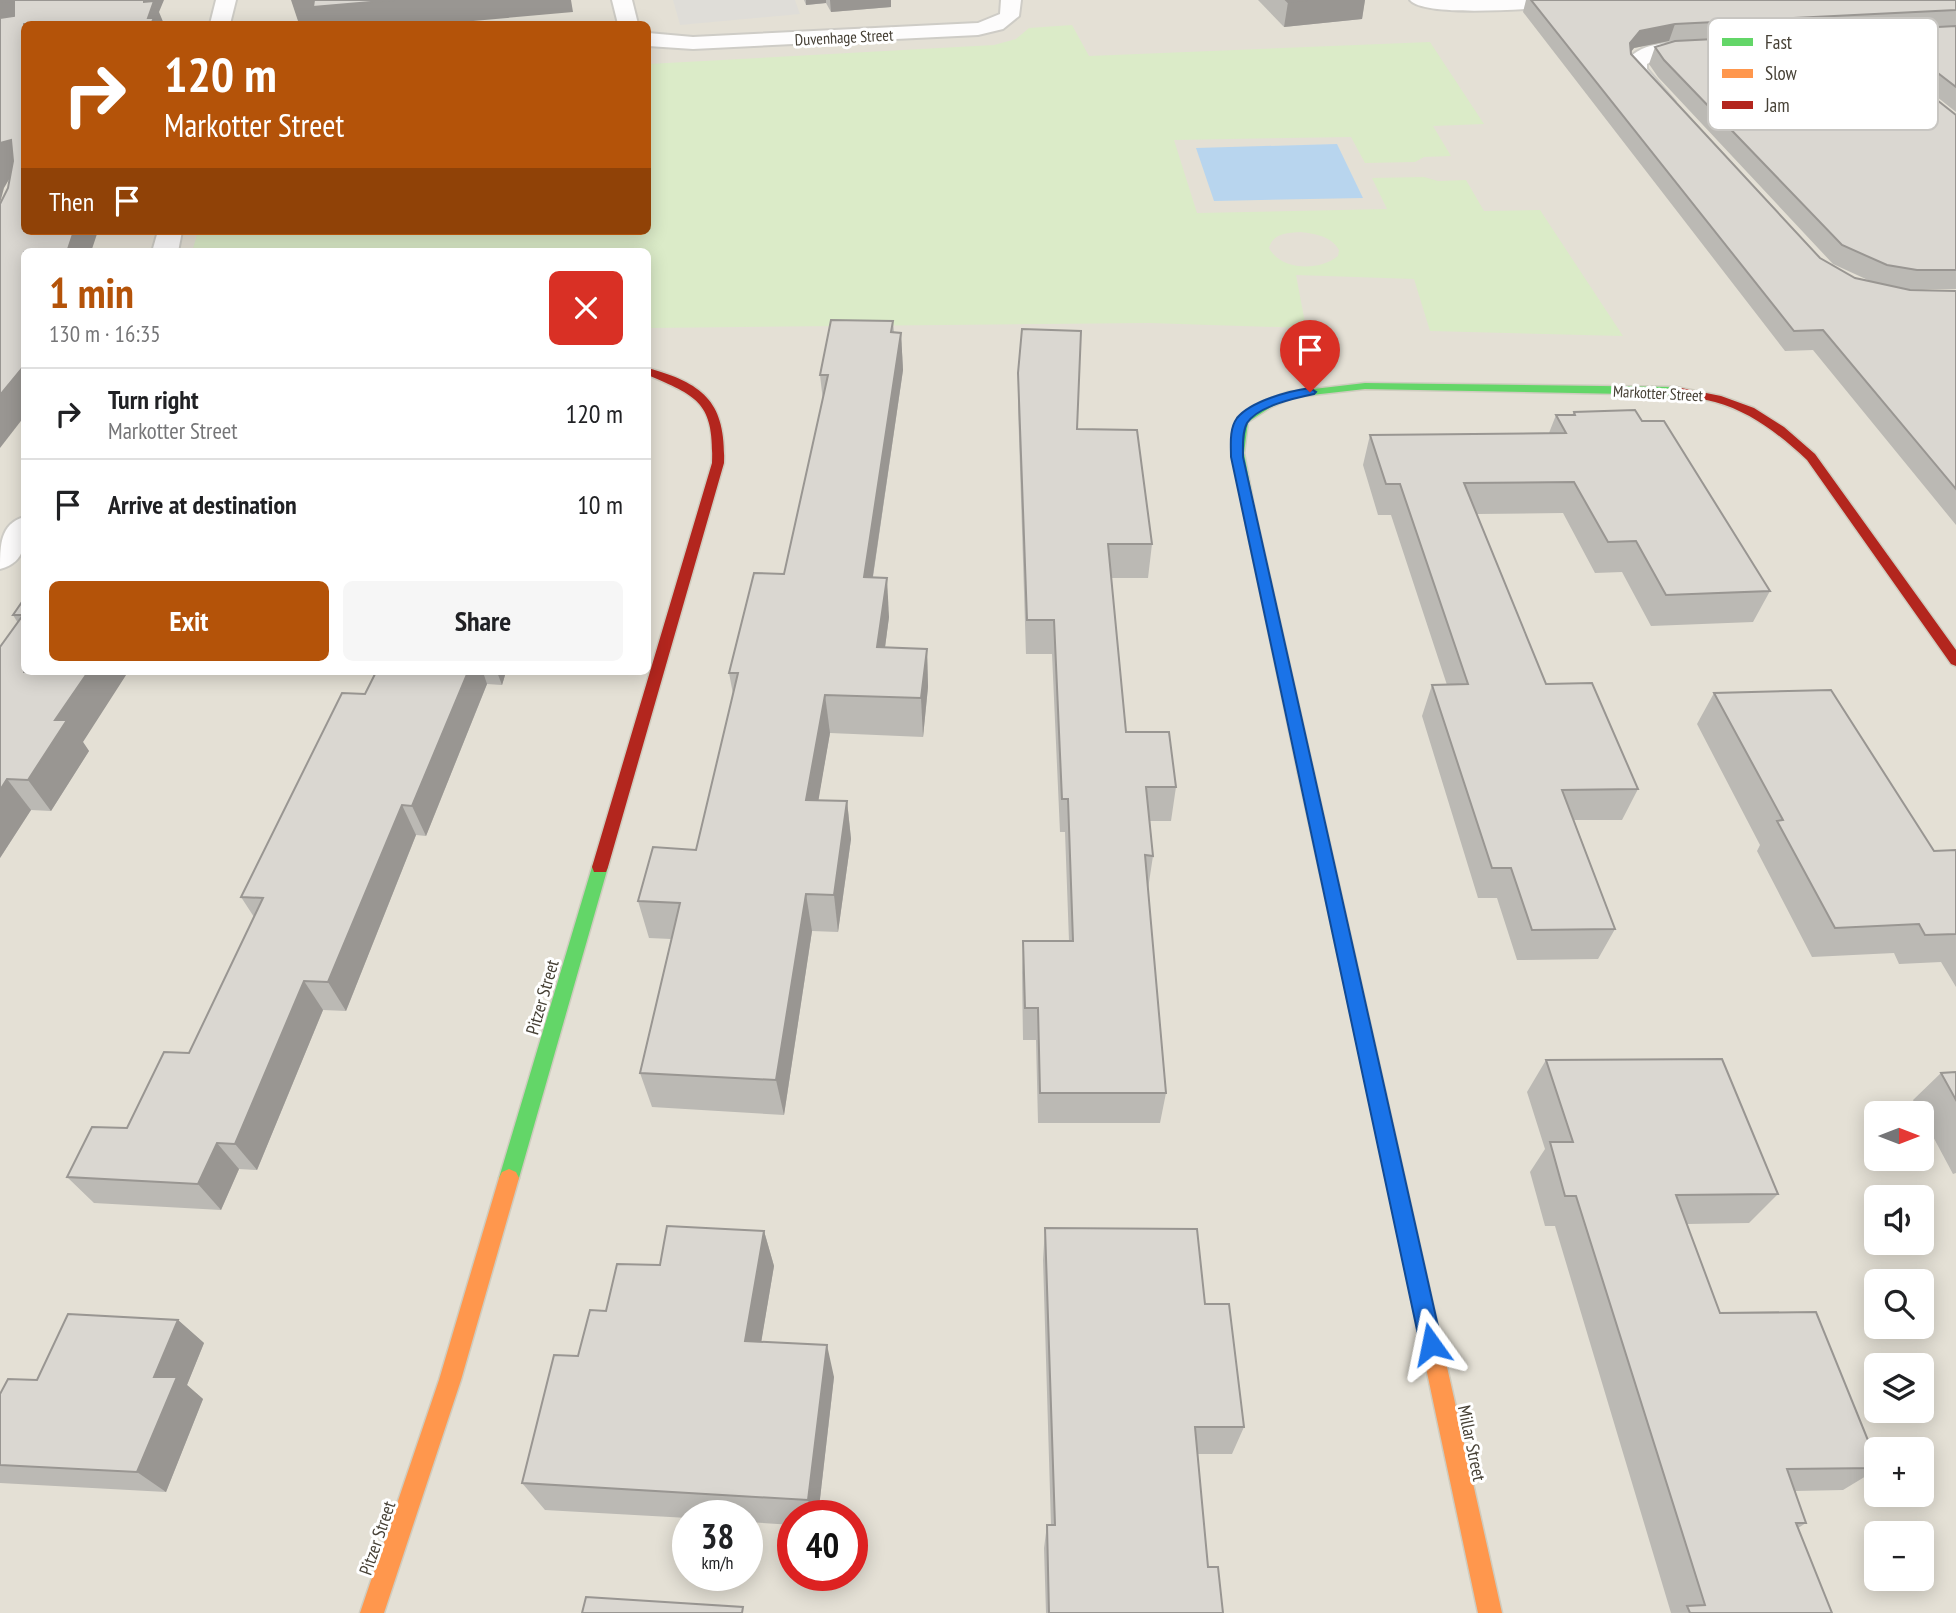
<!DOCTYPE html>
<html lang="en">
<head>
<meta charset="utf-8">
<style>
	body { margin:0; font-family:"PT Sans Narrow",sans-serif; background:#f6f6f6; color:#202124; height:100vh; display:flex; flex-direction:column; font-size:26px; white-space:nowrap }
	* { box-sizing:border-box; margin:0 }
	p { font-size:23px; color:#757577 }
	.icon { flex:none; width:38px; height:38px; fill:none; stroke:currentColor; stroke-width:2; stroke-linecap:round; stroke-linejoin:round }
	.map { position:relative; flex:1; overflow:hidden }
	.side { position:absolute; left:21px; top:248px; width:630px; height:427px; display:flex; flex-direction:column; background:#fff; border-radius:10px; box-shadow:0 4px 18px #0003 }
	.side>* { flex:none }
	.guide { position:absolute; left:21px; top:21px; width:630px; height:214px; border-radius:10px; box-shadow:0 4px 18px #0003; background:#b45309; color:#fff; overflow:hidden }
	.needle { width:46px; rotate:90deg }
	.tools { position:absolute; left:1864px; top:1101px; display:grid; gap:14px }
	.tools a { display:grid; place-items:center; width:70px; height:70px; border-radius:10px; background:#fff; box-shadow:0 4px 18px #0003; font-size:35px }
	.speed { position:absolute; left:672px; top:1500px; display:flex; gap:14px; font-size:35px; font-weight:700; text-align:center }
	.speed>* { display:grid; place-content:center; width:91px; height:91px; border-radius:50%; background:#fff; box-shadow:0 4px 18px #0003; line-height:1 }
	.speed small { font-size:18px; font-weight:400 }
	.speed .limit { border:10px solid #d22; background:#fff; color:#111 }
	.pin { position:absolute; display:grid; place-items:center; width:60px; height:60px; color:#fff; margin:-72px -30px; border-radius:50% 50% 50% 0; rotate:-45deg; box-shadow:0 0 7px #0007 }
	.pin .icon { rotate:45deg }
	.me { position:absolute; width:77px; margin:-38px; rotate:348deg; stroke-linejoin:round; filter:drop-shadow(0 0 5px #0008) }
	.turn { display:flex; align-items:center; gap:24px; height:147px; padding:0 28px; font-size:32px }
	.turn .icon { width:91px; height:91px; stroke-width:2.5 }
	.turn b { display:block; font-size:49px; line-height:60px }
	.then { display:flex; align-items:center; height:66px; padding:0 28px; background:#0003; gap:14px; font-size:26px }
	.round { display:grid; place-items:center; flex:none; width:74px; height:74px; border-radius:10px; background:#f6f6f6 }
	.head { display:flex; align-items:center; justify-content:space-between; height:119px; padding:0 28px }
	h1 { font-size:42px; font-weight:600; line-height:52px; color:#b45309 }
	.primary-button { display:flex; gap:14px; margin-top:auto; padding:14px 28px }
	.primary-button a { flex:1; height:80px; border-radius:10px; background:#b45309; color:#fff; font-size:28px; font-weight:600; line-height:80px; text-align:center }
	.primary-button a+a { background:#f6f6f6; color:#202124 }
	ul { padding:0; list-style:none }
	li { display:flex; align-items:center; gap:21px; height:91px; padding:0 28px; border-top:2px solid #e0e0e0 }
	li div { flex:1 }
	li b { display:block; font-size:26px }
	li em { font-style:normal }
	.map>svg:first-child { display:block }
	.residential { fill:#e4e0d5; fill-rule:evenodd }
	.green { fill:#dbebc8; fill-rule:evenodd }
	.parking { fill:#dfddd8 }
	.water { fill:#b8d5ee }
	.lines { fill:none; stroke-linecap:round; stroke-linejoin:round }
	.street-casing { stroke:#ceccc6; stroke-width:4 }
	.fast-casing { stroke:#cfccbf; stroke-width:3 }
	.slow-casing { stroke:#cfccbf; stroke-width:3 }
	.jam-casing { stroke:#cfccbf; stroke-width:3 }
	.street { fill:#fdfcfc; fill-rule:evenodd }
	.fast { fill:#63d668; fill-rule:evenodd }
	.slow { fill:#ff974d; fill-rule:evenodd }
	.jam { fill:#b3261e; fill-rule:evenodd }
	.wall { fill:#bbb9b4; fill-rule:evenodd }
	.shaded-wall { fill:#999692 }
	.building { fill:#dad7d1; stroke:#999692; stroke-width:2 }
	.route { fill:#1a73e8; stroke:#114b97; stroke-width:2 }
	.labels { text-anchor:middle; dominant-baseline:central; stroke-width:6; stroke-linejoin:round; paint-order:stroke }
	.far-street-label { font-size:16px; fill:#464035; stroke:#fff }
	.street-label { font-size:18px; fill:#464035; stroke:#fff }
	.key { fill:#fff; stroke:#c8c6c2; stroke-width:2 }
	.key-label { font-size:19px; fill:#464035 }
</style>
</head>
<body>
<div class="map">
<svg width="1956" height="1613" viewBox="0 0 1956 1613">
	<rect width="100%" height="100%" fill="#f0eee8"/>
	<path class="residential" d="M0 0H1956V1613H0ZM24 24H648V231H24ZM24 252H648V672H24ZM1876 1113H1922V1158H1876ZM1876 1197H1922V1242H1876ZM1876 1281H1922V1326H1876ZM1876 1365H1922V1410H1876ZM1876 1449H1922V1494H1876ZM688 1516H747V1575H688ZM793 1516H852V1575H793ZM1876 1533H1922V1578H1876Z"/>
	<path class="green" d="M1072 25 1089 56 1430 42 1484 124 1433 126 1451 156 1424 157 1415 162 1365 163 1351 137 1174 140 1197 213 1387 209 1372 178 1424 177 1438 181 1466 180 1484 211 1540 210 1623 336 1430 331 1414 279 1296 275 1306 328 1149 323 648 328V252H192L198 231H648V64L994 45 1016 39 1029 28ZM1301 232C1316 234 1331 236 1339 250L1338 256C1320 271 1281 271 1269 248 1273 233 1288 233 1301 232Z"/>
	<polygon class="parking" points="673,0 795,0 800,14 680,25"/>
	<polygon class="water" points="1337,144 1363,198 1214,201 1196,148"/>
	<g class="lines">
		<defs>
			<g id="street">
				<polygon points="216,0 236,0 230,24 210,24"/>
				<polygon points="612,0 632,0 638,24 618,24"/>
				<polygon points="1001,0 1021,0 1019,16 1003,29 978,35 693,49 648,46 648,33 693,37 978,23 1000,14"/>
				<path d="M1410 0H1586L1576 6C1548 7 1425 19 1410 0Z"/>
				<polygon points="1956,28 1956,40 1809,48 1802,46 1799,42 1802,38 1809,36"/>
				<path d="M1704 42 1711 44 1714 48 1711 52 1661 57 1647 64V69L1675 102 1672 107H1656L1627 70 1626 62C1642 39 1679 43 1704 42Z"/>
				<polygon points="158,231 182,231 178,252 152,252"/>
				<path d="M24 517C26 540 27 562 0 569 0 546 0 524 24 517Z"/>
			</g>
			<g id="fast">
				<polygon points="1365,383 1676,387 1682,391 1676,395 1365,389 1294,397 1271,407 1248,422 1244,453 1254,506 1253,509 1243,509 1232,453 1233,431 1238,417 1263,401 1288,392"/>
				<polygon points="1306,767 1314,773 1386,1094 1384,1100 1377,1102 1370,1100 1368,1094 1298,773"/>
				<polygon points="600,861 606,862 608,867 519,1178 516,1184 509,1187 502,1184 499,1178 592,867 594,862"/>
			</g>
			<g id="slow">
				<polygon points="1248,502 1254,506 1314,773 1306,779 1298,773 1242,506"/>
				<polygon points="1377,1086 1384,1088 1386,1094 1502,1613 1478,1613 1368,1094 1370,1088"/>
				<polygon points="509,1169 516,1172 519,1178 461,1380 384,1613 360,1613 439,1380 499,1178 502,1172"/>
			</g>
			<g id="jam">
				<path d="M648 368C705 384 726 403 724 463L608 867 606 872H594L592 867 712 463C714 403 699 397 648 375Z"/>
				<path d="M1676 387 1721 396 1754 408 1784 427 1815 454 1956 650V666L1951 664 1807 460C1779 434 1751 412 1715 402 1701 398 1686 397 1672 393L1670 391Z"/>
			</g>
		</defs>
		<use href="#street" class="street-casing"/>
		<use href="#fast" class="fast-casing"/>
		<use href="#slow" class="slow-casing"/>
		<use href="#jam" class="jam-casing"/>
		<use href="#street" class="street"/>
		<use href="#fast" class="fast"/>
		<use href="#slow" class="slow"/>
		<use href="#jam" class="jam"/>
	</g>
	<g class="wall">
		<polygon points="804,0 891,0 891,7 831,12 826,3 806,5"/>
		<polygon points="1258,0 1365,0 1362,19 1284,27"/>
		<path d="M1526 0H1956V112L1874 47 1882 30 1851 32 1956 115V289H1907L1956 291V525L1813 350 1785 351 1523 12ZM1769 36 1655 47 1649 64 1658 77 1833 264 1868 280 1855 278 1820 258 1631 54V52L1634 48 1669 41Z"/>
		<polygon points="893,321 894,332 901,333 903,370 873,577 889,617 885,647 927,649 928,687 923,737 830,733 818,800 847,801 851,839 838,932 812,931 784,1115 652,1107 640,1073 671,939 649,938 638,901 696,850 733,694 729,673 784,574 823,401 820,375"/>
		<polygon points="1018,373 1077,429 1152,544 1148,578 1111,578 1126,732 1176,787 1171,821 1150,821 1153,856 1148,889 1166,1093 1160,1123 1038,1123 1036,1040 1023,1040 1022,973 1023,941 1069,941 1065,832 1060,832 1052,654 1026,654 1018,406"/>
		<polygon points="1574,412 1642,421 1770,591 1753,622 1651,626 1622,572 1595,573 1563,513 1477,514 1546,684 1638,789 1622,820 1574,820 1615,929 1598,959 1517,960 1497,898 1478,898 1422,716 1432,685 1447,685 1391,515 1378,515 1363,465 1370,435 1549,433 1556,415 1572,415"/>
		<polygon points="24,599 83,742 89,751 51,811 31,810 0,858 18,623 13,615"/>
		<polygon points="376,672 506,672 502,685 487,684 426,836 416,835 346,1011 323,1010 257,1170 239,1169 221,1210 94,1203 67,1177 127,1128 189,1053 254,917 241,897 365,694"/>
		<polygon points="1714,693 1934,851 1956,850 1956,987 1941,962 1899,964 1894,953 1812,957 1757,851 1760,845 1697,724"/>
		<polygon points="1546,1060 1778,1194 1749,1223 1687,1224 1720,1313 1876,1460 1876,1470 1843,1490 1795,1491 1806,1523 1798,1528 1832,1613 1671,1613 1555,1226 1545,1226 1530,1172 1545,1149 1527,1092"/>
		<polygon points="1956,1072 1956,1173 1953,1174 1922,1116 1922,1113 1920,1113 1913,1100 1941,1073"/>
		<polygon points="1045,1228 1205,1304 1244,1427 1232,1454 1197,1454 1208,1567 1223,1613 1046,1613 1044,1548 1047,1525 1051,1525 1043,1260"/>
		<polygon points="764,1231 774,1266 761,1342 834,1377 818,1516 793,1516 793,1525 747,1522 747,1516 688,1516 688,1518 545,1510 522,1483 578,1356 606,1311 660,1265"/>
		<polygon points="178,1320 204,1343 187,1385 203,1399 166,1492 0,1483 0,1394 37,1380"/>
	</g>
	<g class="shaded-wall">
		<polygon points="144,0 164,0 159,12 164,24 151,24 144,2"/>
		<polygon points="291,0 571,0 573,12 439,24 319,24 318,23 299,24"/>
		<polygon points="806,0 826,0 826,3 806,5"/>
		<polygon points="830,0 891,0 891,7 831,12"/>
		<polygon points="1307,0 1365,0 1362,19 1284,27 1288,2"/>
		<polygon points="14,1 25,24 0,29 0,2"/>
		<polygon points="1675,24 1669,41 1634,48 1624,60 1630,43 1640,31"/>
		<polygon points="11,140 14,171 4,188 0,203 0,143"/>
		<polygon points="74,231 98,231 91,252 67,252"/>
		<polygon points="901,333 903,370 867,616 864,577"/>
		<polygon points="24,366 24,417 0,448 0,395"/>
		<polygon points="887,578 889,617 880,685 877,647"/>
		<polygon points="927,649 928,687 923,737 921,698"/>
		<polygon points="88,672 128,672 83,742 89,751 51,811 28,780 55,720"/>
		<polygon points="468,672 483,672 487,684 426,836 412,806"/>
		<polygon points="497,672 506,672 502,685"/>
		<polygon points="825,695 830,733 812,838 806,800"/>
		<polygon points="7,779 31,810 0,858 0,790"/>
		<polygon points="847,801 851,839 838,932 834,895"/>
		<polygon points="402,805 416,835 346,1011 328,982"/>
		<polygon points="806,894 812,931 784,1115 776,1080"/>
		<polygon points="304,981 323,1010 257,1170 235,1144"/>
		<polygon points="217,1143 239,1169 221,1210 198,1184"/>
		<polygon points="764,1231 774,1266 756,1373 745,1341"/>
		<polygon points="178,1320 204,1343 187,1385 203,1399 166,1492 137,1472 154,1377"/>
		<polygon points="827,1345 834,1377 818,1516 813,1516 808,1500"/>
	</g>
	<g class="building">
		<polygon points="0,0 144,0 144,2 154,1 148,18 154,18 151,24 24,24 24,231 74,231 67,252 24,252 24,366 0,395 0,204 8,188 13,161 11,140 0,143 0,18 14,16 14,1 0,2"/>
		<polygon points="314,0 394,0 313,7"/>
		<polygon points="1286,0 1307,0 1288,2"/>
		<polygon points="1531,0 1956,0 1956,10 1675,24 1640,31 1630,43 1631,54 1820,258 1855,278 1910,290 1956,291 1956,489 1823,330 1794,331"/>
		<polygon points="1956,26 1956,87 1882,30"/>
		<polygon points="1851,32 1956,115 1956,270 1917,270 1887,265 1842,245 1664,60 1655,47 1675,41"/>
		<polygon points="831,320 893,321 891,332 901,333 864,577 887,578 877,647 927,649 921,698 825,695 806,800 847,801 834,895 806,894 776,1080 640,1073 680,903 638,901 653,847 696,850 738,673 729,673 754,573 784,574 828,375 820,375"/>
		<polygon points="1022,329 1081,331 1077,429 1137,430 1152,544 1108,544 1126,732 1169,732 1176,787 1146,787 1153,856 1145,855 1166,1093 1040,1093 1038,1008 1025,1008 1023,941 1073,941 1068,799 1062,799 1054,620 1027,620 1018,373"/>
		<polygon points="1635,410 1642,421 1664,421 1770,591 1666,595 1636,541 1608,542 1574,482 1464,483 1546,684 1592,683 1638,789 1562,790 1615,929 1532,930 1511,868 1492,868 1432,685 1468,684 1400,484 1386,484 1370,435 1566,433 1556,415 1575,415 1574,412"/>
		<polygon points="24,599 24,672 88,672 55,720 67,720 28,780 7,779 0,790 0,647 23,615 13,615"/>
		<polygon points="376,672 468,672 412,806 402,805 328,982 304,981 235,1144 217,1143 198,1184 67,1177 92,1127 127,1128 164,1052 189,1053 263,898 241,897 342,693 365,694"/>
		<polygon points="1831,690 1934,851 1956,850 1956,934 1925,935 1919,924 1835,928 1777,821 1783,820 1714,693"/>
		<polygon points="1722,1059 1778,1194 1676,1195 1720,1313 1816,1312 1876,1460 1876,1468 1787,1469 1806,1523 1796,1523 1832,1613 1690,1613 1687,1606 1705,1605 1576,1196 1565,1196 1550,1142 1573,1142 1546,1060"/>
		<polygon points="1956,1072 1956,1100 1941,1073"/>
		<polygon points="667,1226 764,1231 745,1341 827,1345 808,1500 522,1483 554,1355 578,1356 590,1310 606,1311 617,1264 660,1265"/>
		<polygon points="1045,1228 1197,1229 1205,1304 1229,1304 1244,1427 1195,1427 1208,1567 1218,1567 1223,1613 1049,1613 1047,1525 1055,1525"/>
		<polygon points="68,1314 178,1320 154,1377 177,1377 137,1472 0,1465 0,1394 8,1379 37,1380"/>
		<polygon points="586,1597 743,1607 742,1613 582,1613"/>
	</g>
	<path class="route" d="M1310 388 1316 392 1314 394C1295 398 1258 406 1247 423 1242 433 1243 446 1243 457L1442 1344 1438 1352 1431 1355 1423 1352 1420 1344 1231 457C1231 445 1229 429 1237 418 1251 401 1289 391 1310 388Z"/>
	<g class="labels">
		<g class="far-street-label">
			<text transform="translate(844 37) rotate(-3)">Duvenhage Street</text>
			<text transform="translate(1658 393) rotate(3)">Markotter Street</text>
		</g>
		<g class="street-label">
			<text transform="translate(542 997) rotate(-74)">Pitzer Street</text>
			<text transform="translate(1472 1443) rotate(78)">Millar Street</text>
			<text transform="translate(377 1538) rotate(-71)">Pitzer Street</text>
		</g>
	</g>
	<rect x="1708" y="18" width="230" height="112" rx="10" class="key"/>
	<rect x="1722" y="38" width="31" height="8" fill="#63d668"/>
	<rect x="1722" y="69" width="31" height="9" fill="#ff974d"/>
	<rect x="1722" y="101" width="31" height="8" fill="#b3261e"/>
	<g class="key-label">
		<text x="1765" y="49">Fast</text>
		<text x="1765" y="80">Slow</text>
		<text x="1765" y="112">Jam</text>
	</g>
</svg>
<div class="tools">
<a><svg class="needle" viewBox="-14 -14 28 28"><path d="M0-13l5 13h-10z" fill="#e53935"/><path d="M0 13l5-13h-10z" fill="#757577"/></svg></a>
<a><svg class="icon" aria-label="sound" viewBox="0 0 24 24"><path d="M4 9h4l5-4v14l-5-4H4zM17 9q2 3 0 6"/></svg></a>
<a><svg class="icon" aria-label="search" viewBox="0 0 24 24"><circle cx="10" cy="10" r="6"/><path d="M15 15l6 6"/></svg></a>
<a><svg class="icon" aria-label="layers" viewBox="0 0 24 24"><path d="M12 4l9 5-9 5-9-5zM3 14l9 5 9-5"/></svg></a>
<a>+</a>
<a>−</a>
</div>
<div class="speed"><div>38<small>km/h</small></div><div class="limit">40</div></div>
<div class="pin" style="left:1310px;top:392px;background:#d93025"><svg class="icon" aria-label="arrive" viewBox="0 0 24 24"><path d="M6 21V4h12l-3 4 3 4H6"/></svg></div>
<svg class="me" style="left:1431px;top:1344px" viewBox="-20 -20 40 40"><path d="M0-17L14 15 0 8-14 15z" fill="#1a73e8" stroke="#fff" stroke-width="4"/></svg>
<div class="guide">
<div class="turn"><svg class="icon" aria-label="right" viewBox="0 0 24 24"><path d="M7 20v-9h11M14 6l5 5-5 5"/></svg><div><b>120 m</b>Markotter Street</div></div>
<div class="then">Then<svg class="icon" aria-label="arrive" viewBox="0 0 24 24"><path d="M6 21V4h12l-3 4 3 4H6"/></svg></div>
</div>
<section class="side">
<div class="head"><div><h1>1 min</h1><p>130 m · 16:35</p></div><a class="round" style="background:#d93025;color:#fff"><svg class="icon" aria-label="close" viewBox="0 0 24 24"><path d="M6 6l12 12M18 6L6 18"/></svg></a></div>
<ul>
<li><svg class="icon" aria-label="right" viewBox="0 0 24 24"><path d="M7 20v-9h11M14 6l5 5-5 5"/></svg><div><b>Turn right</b><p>Markotter Street</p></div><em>120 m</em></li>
<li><svg class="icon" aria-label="arrive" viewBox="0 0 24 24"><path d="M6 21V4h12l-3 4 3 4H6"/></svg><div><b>Arrive at destination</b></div><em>10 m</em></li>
</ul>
<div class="primary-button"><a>Exit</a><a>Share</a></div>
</section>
</div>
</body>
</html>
